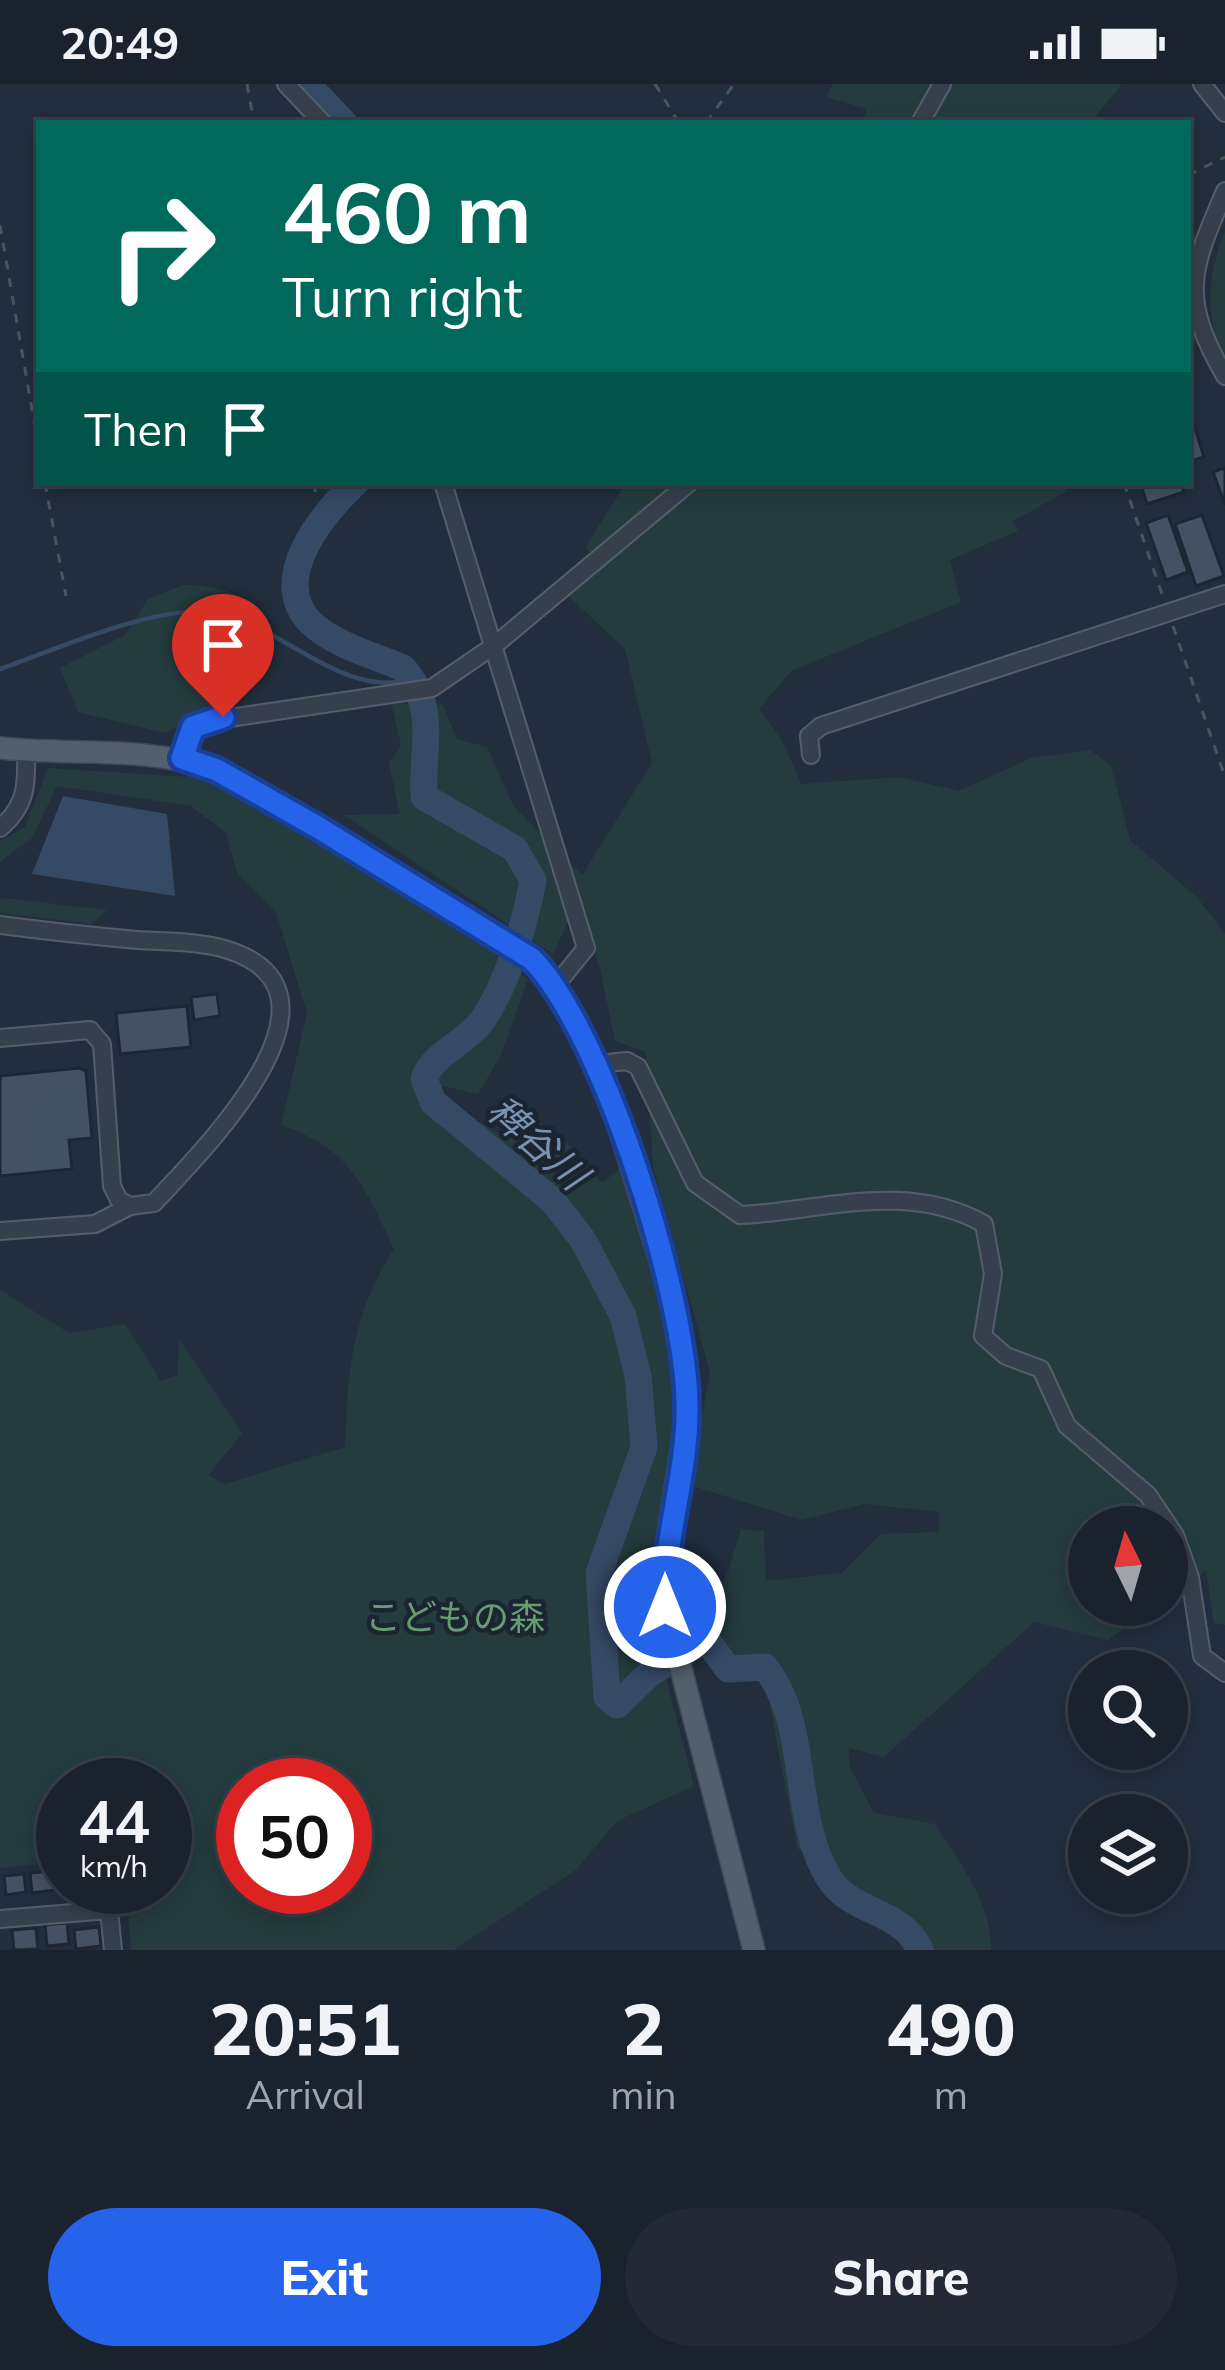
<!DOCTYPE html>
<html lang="en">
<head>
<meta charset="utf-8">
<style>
	body { margin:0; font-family:Mulish,"Noto Sans JP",sans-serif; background:#232a36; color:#f1f3f6; height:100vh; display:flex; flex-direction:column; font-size:45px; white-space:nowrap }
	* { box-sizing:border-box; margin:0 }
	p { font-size:39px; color:#9fa4aa }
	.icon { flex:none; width:66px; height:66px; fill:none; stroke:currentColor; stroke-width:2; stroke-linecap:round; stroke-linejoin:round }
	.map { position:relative; height:1866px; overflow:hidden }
	.details { display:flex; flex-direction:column; background:#1a222e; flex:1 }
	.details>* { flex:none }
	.guide { position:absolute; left:36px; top:36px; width:1155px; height:366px; border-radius:0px; box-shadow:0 6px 18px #0003,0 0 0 3px #383f4a; background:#00695c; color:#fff; overflow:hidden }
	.needle { width:78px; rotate:355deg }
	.fabs { position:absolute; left:1068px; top:1422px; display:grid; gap:24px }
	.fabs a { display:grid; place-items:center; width:120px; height:120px; border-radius:50%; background:#1a222e; box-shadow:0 6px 18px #0003,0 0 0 3px #383f4a; font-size:60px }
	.speed { position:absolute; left:36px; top:1674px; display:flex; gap:24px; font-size:60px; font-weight:700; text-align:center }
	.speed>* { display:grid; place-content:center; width:156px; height:156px; border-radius:50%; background:#1a222e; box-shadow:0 6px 18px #0003,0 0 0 3px #383f4a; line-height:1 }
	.speed small { font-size:30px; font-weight:400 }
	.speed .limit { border:18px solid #d22; background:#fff; color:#111 }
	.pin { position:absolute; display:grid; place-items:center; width:102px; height:102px; color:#fff; margin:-123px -51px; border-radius:50% 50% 50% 0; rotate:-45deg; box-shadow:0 0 12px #0007 }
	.pin .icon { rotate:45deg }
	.me { position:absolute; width:132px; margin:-66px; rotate:0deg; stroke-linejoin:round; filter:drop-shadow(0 0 9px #0008) }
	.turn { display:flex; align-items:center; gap:42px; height:252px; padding:0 48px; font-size:54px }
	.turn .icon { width:156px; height:156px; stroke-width:2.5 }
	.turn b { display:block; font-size:84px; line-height:102px }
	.then { display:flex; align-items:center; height:114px; padding:0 48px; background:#0003; gap:24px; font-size:45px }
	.eta { display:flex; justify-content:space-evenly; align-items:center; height:204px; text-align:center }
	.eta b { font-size:72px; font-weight:800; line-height:84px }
	.button { display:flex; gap:24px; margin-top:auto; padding:24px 48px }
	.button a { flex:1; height:138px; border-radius:72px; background:#2563eb; color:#fff; font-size:48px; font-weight:800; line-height:138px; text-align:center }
	.button a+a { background:#232a36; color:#f1f3f6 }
	.status { display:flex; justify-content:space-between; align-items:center; height:84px; padding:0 60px; background:#1a222e; direction:ltr }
	.status svg { height:33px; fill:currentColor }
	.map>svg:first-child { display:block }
	.green { fill:#243c3e; fill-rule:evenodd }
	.water { fill:#354a65 }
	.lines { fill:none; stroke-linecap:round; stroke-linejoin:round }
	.stream { stroke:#354a65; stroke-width:4.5 }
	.river { stroke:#354a65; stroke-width:27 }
	.building { fill:#435162; stroke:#1d2734; stroke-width:3 }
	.minor-casing { stroke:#545e6b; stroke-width:20 }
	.major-casing { stroke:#3f4956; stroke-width:24 }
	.path { stroke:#42595b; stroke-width:3; stroke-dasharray:9 9; stroke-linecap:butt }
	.minor { stroke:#36404d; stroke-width:16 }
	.major { stroke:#545f6d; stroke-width:21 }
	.route-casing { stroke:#184099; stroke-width:30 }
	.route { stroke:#2563eb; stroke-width:21 }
	.labels { text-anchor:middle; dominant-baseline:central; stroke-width:9; stroke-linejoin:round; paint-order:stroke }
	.park-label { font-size:36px; fill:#679b71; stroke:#1b2532 }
	.water-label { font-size:39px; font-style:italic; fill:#7892b2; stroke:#1b2532 }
</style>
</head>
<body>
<div class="status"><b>20:49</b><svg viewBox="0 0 49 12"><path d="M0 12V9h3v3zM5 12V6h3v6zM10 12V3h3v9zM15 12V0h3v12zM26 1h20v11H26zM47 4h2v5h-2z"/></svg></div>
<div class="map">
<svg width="1225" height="1866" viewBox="0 0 1225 1866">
	<rect width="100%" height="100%" fill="#222e3d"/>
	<g class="green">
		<polygon points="832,0 1122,0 1090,39 864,39 867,25 827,13"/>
		<path d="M1225 147V283C1206 235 1205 196 1225 147Z"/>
		<path d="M626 399H1063L1067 407 1013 437 1018 447 950 476 961 518 791 587 759 625 783 658 801 700 900 693 959 707 1031 674 1090 666 1111 681 1130 756 1197 813 1225 850V1541L1214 1539 1206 1487 1167 1514V1443H1089V1521H1158L1108 1556 1034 1538 884 1673 849 1664V1681L874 1729 935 1740C958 1776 993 1821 991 1866H919V1853L797 1764 761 1575 693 1573 691 1553 728 1488 741 1445 764 1447 766 1497 842 1489 881 1450 939 1448V1428L864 1420 802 1436 689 1401 710 1289 653 1083 646 968 615 957 600 885 577 819 553 870 344 731 400 730 389 680 401 661 391 619 443 621 457 655 487 663 514 723 582 791 652 679 625 565 566 510 598 481 586 462Z"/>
		<path d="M183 501C276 502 260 547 234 615L165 649 78 628 60 584 125 551 148 515Z"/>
		<path d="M48 684 206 694 406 802 528 895 501 971 478 1010 443 1002 441 1017 503 1052 525 1027 574 1065 602 1099 624 1081 666 1234 678 1302 652 1487 657 1559 694 1702 617 1737 576 1786 453 1866H131L126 1803H165V1701H63V1777L0 1784V1206L69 1249 125 1240 161 1297 177 1291 179 1255 242 1349 209 1391 225 1400 345 1363C348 1286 351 1232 394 1165 365 1103 350 1064 281 1041L307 929 276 828 237 789 226 749 191 722 57 702 32 754 0 778V757L25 743ZM243 1701H345V1803H243Z"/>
		<polygon points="0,814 13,815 107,826 90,840 0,829"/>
	</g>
	<polygon class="water" points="63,712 167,730 175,812 32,790"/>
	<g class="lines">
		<path class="stream" d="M0 585C58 565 155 520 215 529 277 537 346 619 412 594"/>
		<g class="river">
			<polyline points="307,0 344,39"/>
			<path d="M355 399C324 429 268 494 310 538 332 560 375 572 403 584 439 625 421 665 424 713L515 765 533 796C525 840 508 899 482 937 466 959 432 970 424 995L433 1018 553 1117 583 1156 623 1232 638 1292 644 1363 599 1489 607 1613 617 1621 649 1590 706 1555 728 1585 765 1583C811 1641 790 1732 829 1794 851 1830 902 1825 920 1866"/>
		</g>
	</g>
	<g class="building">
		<polygon points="1194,341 1204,373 1188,378 1188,343"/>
		<polygon points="1225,384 1225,421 1213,388"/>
		<polygon points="1140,399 1181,399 1184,408 1147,420"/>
		<polygon points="1168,431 1188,488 1166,496 1146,439"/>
		<polygon points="1202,431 1224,492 1196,502 1175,440"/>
		<polygon points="217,910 220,932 194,936 191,913"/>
		<polygon points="187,922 191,963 120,970 116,929"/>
		<polygon points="79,984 86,987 92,1054 69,1056 72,1085 0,1092 0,992"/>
		<polygon points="52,1787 55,1806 32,1809 30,1789"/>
		<polygon points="24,1790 26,1808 6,1811 4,1792"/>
		<polygon points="67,1839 69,1860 47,1862 45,1841"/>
		<polygon points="99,1843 101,1862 76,1865 74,1846"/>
		<polygon points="36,1844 38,1865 14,1866 12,1846"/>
	</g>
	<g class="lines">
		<defs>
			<g id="minor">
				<polyline points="286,0 323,39"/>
				<polyline points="1202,0 1225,29"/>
				<polyline points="920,39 942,0"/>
				<path d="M1225 107C1191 186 1179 213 1225 292"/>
				<polyline points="443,399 586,864 556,901"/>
				<polyline points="811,671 809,652 821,642 1225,510"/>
				<polyline points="182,674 193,643 203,638 432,604 495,561 689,399"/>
				<path d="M0 744C27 722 27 699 26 666"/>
				<path d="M0 841C46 847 91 852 137 856 166 858 200 857 228 866 363 909 201 1068 154 1119L130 1122 119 1116 112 1102 102 960 90 946 0 954"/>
				<path d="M599 980 627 977 638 983 695 1099 740 1131C823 1127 906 1096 984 1140L993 1190 983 1252 1006 1272 1041 1285 1067 1342 1148 1411 1175 1451 1190 1493 1202 1572 1225 1589"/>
				<polyline points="0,1147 95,1140 130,1122"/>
				<polyline points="0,1835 109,1826 113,1866"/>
			</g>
			<path id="major" d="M0 664C74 672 144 661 217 686L532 875 556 901 599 980 676 1228 685 1282 687 1328 664 1475 665 1523 754 1866"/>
		</defs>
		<use href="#minor" class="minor-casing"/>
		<use href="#major" class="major-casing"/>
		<g class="path">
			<polyline points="247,0 254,39"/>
			<polyline points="655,0 679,39"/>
			<polyline points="706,39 734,0"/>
			<polyline points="1188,91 1225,73"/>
			<polyline points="0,141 39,366"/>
			<polyline points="45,399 66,512"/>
			<polyline points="314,399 317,417"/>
			<polyline points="1124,399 1162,510"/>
			<polyline points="1173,542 1225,693"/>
		</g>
		<use href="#minor" class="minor"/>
		<use href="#major" class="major"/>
	</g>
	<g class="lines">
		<defs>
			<path id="route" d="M223 633 193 643 182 674 217 686 319 744 532 875C605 951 687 1216 687 1322 688 1390 663 1455 665 1523"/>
		</defs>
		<use href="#route" class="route-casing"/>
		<use href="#route" class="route"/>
	</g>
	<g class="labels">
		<g class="park-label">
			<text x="455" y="1532">こどもの森</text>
		</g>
		<g class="water-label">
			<text transform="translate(538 1058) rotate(42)">稗谷川</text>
		</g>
	</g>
</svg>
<div class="fabs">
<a><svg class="needle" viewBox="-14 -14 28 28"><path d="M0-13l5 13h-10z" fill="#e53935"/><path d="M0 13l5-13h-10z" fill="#9fa4aa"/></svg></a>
<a><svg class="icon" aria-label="search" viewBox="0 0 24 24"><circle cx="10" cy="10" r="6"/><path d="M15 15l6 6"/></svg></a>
<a><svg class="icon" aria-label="layers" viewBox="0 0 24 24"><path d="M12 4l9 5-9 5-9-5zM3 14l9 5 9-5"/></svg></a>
</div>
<div class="speed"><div>44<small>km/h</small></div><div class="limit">50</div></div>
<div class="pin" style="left:223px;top:633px;background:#d93025"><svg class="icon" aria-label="arrive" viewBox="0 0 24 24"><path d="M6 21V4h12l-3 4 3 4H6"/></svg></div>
<svg class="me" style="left:665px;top:1523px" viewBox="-20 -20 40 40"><circle r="17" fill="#2563eb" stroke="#fff" stroke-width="3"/><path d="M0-11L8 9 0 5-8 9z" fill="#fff"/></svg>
<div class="guide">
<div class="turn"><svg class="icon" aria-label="right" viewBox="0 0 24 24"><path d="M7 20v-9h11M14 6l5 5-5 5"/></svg><div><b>460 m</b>Turn right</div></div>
<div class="then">Then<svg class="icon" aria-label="arrive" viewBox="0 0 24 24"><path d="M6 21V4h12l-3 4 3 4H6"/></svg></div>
</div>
</div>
<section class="details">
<div class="eta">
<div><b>20:51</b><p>Arrival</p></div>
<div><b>2</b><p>min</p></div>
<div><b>490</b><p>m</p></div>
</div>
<div class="button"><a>Exit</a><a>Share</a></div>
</section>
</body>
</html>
